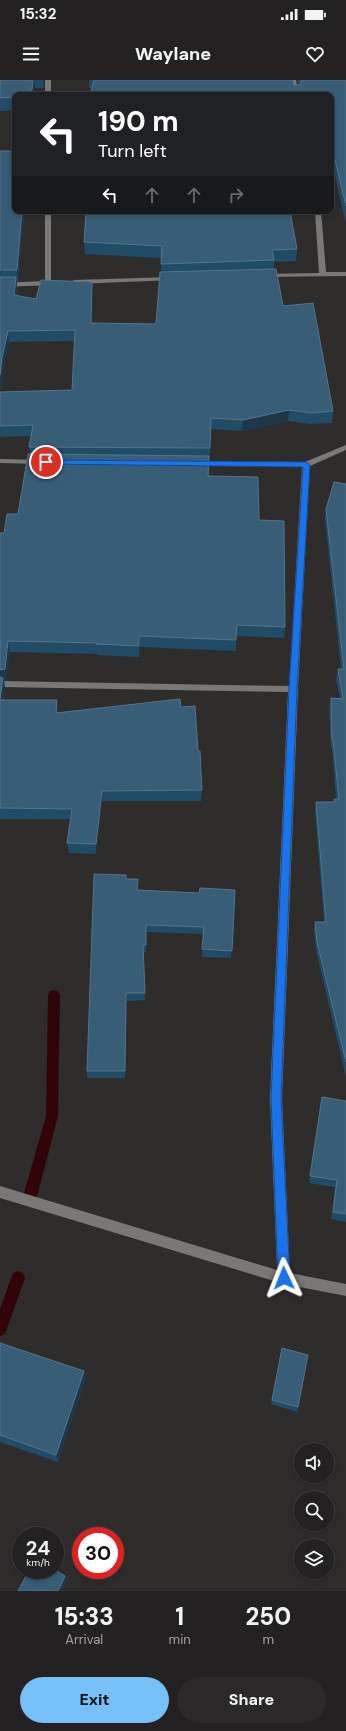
<!DOCTYPE html>
<html lang="en">
<head>
<meta charset="utf-8">
<style>
	body { margin:0; font-family:"DM Sans",sans-serif; background:#2b292a; color:#f1f3f6; height:100vh; display:flex; flex-direction:column; font-size:15px; white-space:nowrap }
	* { box-sizing:border-box; margin:0 }
	p { font-size:13px; color:#a3a3a5 }
	.icon { flex:none; width:22px; height:22px; fill:none; stroke:currentColor; stroke-width:2; stroke-linecap:round; stroke-linejoin:round }
	.map { position:relative; height:1511px; overflow:hidden }
	.sheet { display:flex; flex-direction:column; background:#232121; flex:1 }
	.sheet>* { flex:none }
	.banner { position:absolute; left:12px; top:12px; width:322px; height:122px; border-radius:8px; box-shadow:0 2px 6px #0003,0 0 0 1px #403e3f; background:#202124; color:#fff; overflow:hidden }
	.fabs { position:absolute; left:294px; top:1363px; display:grid; gap:8px }
	.fabs a { display:grid; place-items:center; width:40px; height:40px; border-radius:50%; background:#232121; box-shadow:0 2px 6px #0003,0 0 0 1px #403e3f; font-size:20px }
	.speed { position:absolute; left:12px; top:1447px; display:flex; gap:8px; font-size:20px; font-weight:700; text-align:center }
	.speed>* { display:grid; place-content:center; width:52px; height:52px; border-radius:50%; background:#232121; box-shadow:0 2px 6px #0003,0 0 0 1px #403e3f; line-height:1 }
	.speed small { font-size:10px; font-weight:400 }
	.speed .limit { border:6px solid #d22; background:#fff; color:#111 }
	.pin { position:absolute; display:grid; place-items:center; width:34px; height:34px; color:#fff; margin:-17px; border:2px solid #fff; border-radius:50%; box-shadow:0 1px 4px #0007 }
	.me { position:absolute; width:44px; margin:-22px; rotate:358deg; stroke-linejoin:round; filter:drop-shadow(0 0 3px #0008) }
	.turn { display:flex; align-items:center; gap:14px; height:84px; padding:0 20px; font-size:18px }
	.turn .icon { width:52px; height:52px; stroke-width:2.5 }
	.turn b { display:block; font-size:28px; line-height:34px }
	.lanes { display:flex; align-items:center; height:38px; padding:0 20px; background:#0003; justify-content:center; gap:20px; direction:ltr }
	.lanes .off { opacity:.35 }
	.eta { display:flex; justify-content:space-evenly; align-items:center; height:68px; text-align:center }
	.eta b { font-size:24px; font-weight:800; line-height:28px }
	.button { display:flex; gap:8px; margin-top:auto; padding:8px 20px }
	.button a { flex:1; height:46px; border-radius:24px; background:#75c0f6; color:#111; font-size:16px; font-weight:800; line-height:46px; text-align:center }
	.button a+a { background:#2b292a; color:#f1f3f6 }
	.status { display:flex; justify-content:space-between; align-items:center; height:28px; padding:0 20px; background:#232121; direction:ltr }
	.status svg { height:11px; fill:currentColor }
	header { display:flex; justify-content:space-between; align-items:center; height:52px; padding:0 20px; background:#232121; font-size:18px; font-weight:800 }
	.map>svg:first-child { display:block }
	.lines { fill:none; stroke-linecap:round; stroke-linejoin:round }
	.stream { fill:#31040a; fill-rule:evenodd }
	.minor { fill:#797877; fill-rule:evenodd }
	.wall { fill:#214c68; fill-rule:evenodd }
	.shaded-wall { fill:#1e384a }
	.building { fill:#385d76; stroke:#547489 }
	.route { fill:#1a73e8; stroke:#114b97 }
</style>
</head>
<body>
<div class="status"><b>15:32</b><svg viewBox="0 0 49 12"><path d="M0 12V9h3v3zM5 12V6h3v6zM10 12V3h3v9zM15 12V0h3v12zM26 1h20v11H26zM47 4h2v5h-2z"/></svg></div>
<header><svg class="icon" aria-label="menu" viewBox="0 0 24 24"><path d="M4 6h16M4 12h16M4 18h16"/></svg>Waylane<svg class="icon" aria-label="heart" viewBox="0 0 24 24"><path d="M12 20l-8-8c-3-5 5-10 8-4 3-6 11-1 8 4z"/></svg></header>
<div class="map">
<svg width="346" height="1511" viewBox="0 0 346 1511">
	<rect width="100%" height="100%" fill="#2f2c2c"/>
	<g class="lines">
		<g class="stream">
			<polygon points="54,910 58,911 60,915 58,1036 38,1113 36,1117 31,1119 26,1117 24,1113 46,1036 48,915 50,911"/>
			<polygon points="18,1191 23,1193 25,1198 5,1254 0,1256 0,1229 13,1193"/>
		</g>
		<g class="minor">
			<rect x="45" y="0" width="6" height="15"/>
			<polygon points="290,0 296,0 299,15 293,15"/>
			<polygon points="45,131 51,131 51,201 55,203 52,205 0,207 0,203 45,201"/>
			<polygon points="315,131 321,131 326,192 346,192 346,196 262,197 261,196 264,194 319,193"/>
			<polygon points="172,197 175,199 174,200 74,204 71,202 74,200"/>
			<polygon points="346,365 346,370 310,386 298,609 282,1018 290,1193 346,1204 346,1216 284,1204 0,1118 0,1106 277,1190 270,1018 288,612 0,607 0,601 289,606 302,387 196,385 192,383 196,381 305,382"/>
			<polygon points="0,379 40,380 44,382 40,384 0,383"/>
		</g>
	</g>
	<g class="wall">
		<polygon points="0,0 44,0 44,8 35,8 34,15 15,15 15,30 0,31"/>
		<polygon points="89,0 293,0 294,5 298,5 297,0 346,0 346,144 331,78 331,15 89,8"/>
		<path d="M0 71 15 131 24 134 18 201H17V216L36 219 92 202V243L156 244 161 192V178L85 174 84 162 297 169 296 181 274 182V189L283 226 333 331 332 343 310 344 288 341 242 351 211 349 209 396 259 440 285 547 284 558 236 556V571L140 567 139 577 97 575V574L10 572 6 600H4L5 609 4 620H57L58 633 181 627 198 671 202 710 201 721H102L96 774 69 773 67 763 71 739H0V453H4L18 434 30 374 29 367 31 356 0 357ZM74 261 72 310 1 312 3 289 9 262Z"/>
		<polygon points="346,404 346,997 316,870 314,851 315,842 324,842 315,731 316,722 334,722 334,719 336,719 332,669 331,669 329,628 331,618 340,619 336,599 338,589 341,589 325,439 326,429"/>
		<polygon points="126,799 138,807 138,810 199,813 235,810 231,878 202,877 203,854 146,852 146,872 144,872 145,920 127,921 125,998 87,998 87,991"/>
		<polygon points="322,1017 346,1021 346,1142 331,1139 335,1107 309,1103"/>
		<polygon points="0,1263 86,1299 58,1382 0,1362"/>
		<polygon points="282,1268 298,1327 297,1332 271,1324"/>
	</g>
	<g class="shaded-wall">
		<polygon points="33,0 34,0 35,8 34,15 33,15 32,10"/>
		<polygon points="43,0 44,0 44,8"/>
		<polygon points="22,131 23,131 24,134 18,201 17,190"/>
		<polygon points="16,197 17,208 16,227 14,215"/>
		<polygon points="92,202 92,254 91,243"/>
		<polygon points="8,251 9,262 3,289 0,318 0,295 2,278"/>
		<polygon points="289,330 288,341 242,351 243,340"/>
		<polygon points="139,556 140,567 139,577"/>
		<polygon points="8,561 10,572 6,600 4,600 5,609 2,631 0,620 0,590"/>
		<polygon points="57,620 58,631 57,644 56,633"/>
		<polygon points="102,711 102,721 96,774 96,764"/>
		<polygon points="126,913 127,921 125,998 125,991"/>
		<polygon points="84,1291 86,1299 58,1382 56,1375"/>
		<polygon points="65,1496 67,1501 62,1511 58,1511"/>
	</g>
	<g class="building">
		<polygon points="0,0 33,0 32,10 29,10 29,15 15,15 15,17 0,18"/>
		<polygon points="94,0 293,0 294,5 300,5 301,3 301,0 346,0 346,126 331,63 331,15 90,15"/>
		<polygon points="0,71 15,71 15,131 22,131 17,190 0,190"/>
		<polygon points="86,131 290,131 297,169 272,170 274,180 161,184 162,166 84,162"/>
		<polygon points="276,189 283,226 313,223 333,331 311,333 289,330 243,340 211,338 210,368 29,367 33,345 0,346 0,312 72,310 75,250 8,251 2,278 0,295 0,197 16,197 14,215 36,219 41,200 92,202 91,243 156,244 160,192"/>
		<polygon points="28,374 209,376 208,396 258,397 259,440 284,441 285,547 237,545 236,560 139,556 139,566 96,564 97,563 8,561 5,589 0,590 0,453 4,453 7,434 18,434"/>
		<polygon points="334,402 346,404 346,982 317,862 315,842 326,842 316,722 335,722 334,719 339,719 333,660 332,660 331,618 343,619 338,589 344,589 326,429"/>
		<polygon points="0,597 3,598 0,620 57,620 56,633 180,619 181,627 195,626 198,671 200,671 202,710 102,711 96,764 67,763 72,729 0,728"/>
		<polygon points="94,794 126,795 126,799 138,799 137,810 199,813 200,808 235,810 232,871 202,869 204,847 146,845 146,865 143,865 145,913 126,913 125,991 87,991"/>
		<polygon points="322,1017 346,1021 346,1134 333,1132 337,1100 310,1096"/>
		<polygon points="0,1263 84,1291 56,1375 0,1355"/>
		<polygon points="282,1268 308,1275 298,1327 272,1320"/>
		<polygon points="29,1490 55,1490 65,1496 58,1511 18,1511"/>
	</g>
	<polygon class="route" points="43,380 306,382 310,385 297,609 281,1018 290,1198 288,1202 284,1204 280,1202 278,1198 271,1018 289,609 303,387 46,384 43,384"/>
</svg>
<div class="fabs">
<a><svg class="icon" aria-label="sound" viewBox="0 0 24 24"><path d="M4 9h4l5-4v14l-5-4H4zM17 9q2 3 0 6"/></svg></a>
<a><svg class="icon" aria-label="search" viewBox="0 0 24 24"><circle cx="10" cy="10" r="6"/><path d="M15 15l6 6"/></svg></a>
<a><svg class="icon" aria-label="layers" viewBox="0 0 24 24"><path d="M12 4l9 5-9 5-9-5zM3 14l9 5 9-5"/></svg></a>
</div>
<div class="speed"><div>24<small>km/h</small></div><div class="limit">30</div></div>
<div class="pin" style="left:46px;top:382px;background:#d93025"><svg class="icon" aria-label="arrive" viewBox="0 0 24 24"><path d="M6 21V4h12l-3 4 3 4H6"/></svg></div>
<svg class="me" style="left:284px;top:1198px" viewBox="-20 -20 40 40"><path d="M0-17L14 15 0 8-14 15z" fill="#1a73e8" stroke="#fff" stroke-width="4"/></svg>
<div class="banner">
<div class="turn"><svg class="icon" aria-label="left" viewBox="0 0 24 24"><path d="M17 20v-9H6M10 6l-5 5 5 5"/></svg><div><b>190 m</b>Turn left</div></div>
<div class="lanes"><svg class="icon" aria-label="left" viewBox="0 0 24 24"><path d="M17 20v-9H6M10 6l-5 5 5 5"/></svg><svg class="icon off" aria-label="ahead" viewBox="0 0 24 24"><path d="M12 20V5M6 11l6-6 6 6"/></svg><svg class="icon off" aria-label="ahead" viewBox="0 0 24 24"><path d="M12 20V5M6 11l6-6 6 6"/></svg><svg class="icon off" aria-label="right" viewBox="0 0 24 24"><path d="M7 20v-9h11M14 6l5 5-5 5"/></svg></div>
</div>
</div>
<section class="sheet">
<div class="eta">
<div><b>15:33</b><p>Arrival</p></div>
<div><b>1</b><p>min</p></div>
<div><b>250</b><p>m</p></div>
</div>
<div class="button"><a>Exit</a><a>Share</a></div>
</section>
</body>
</html>
